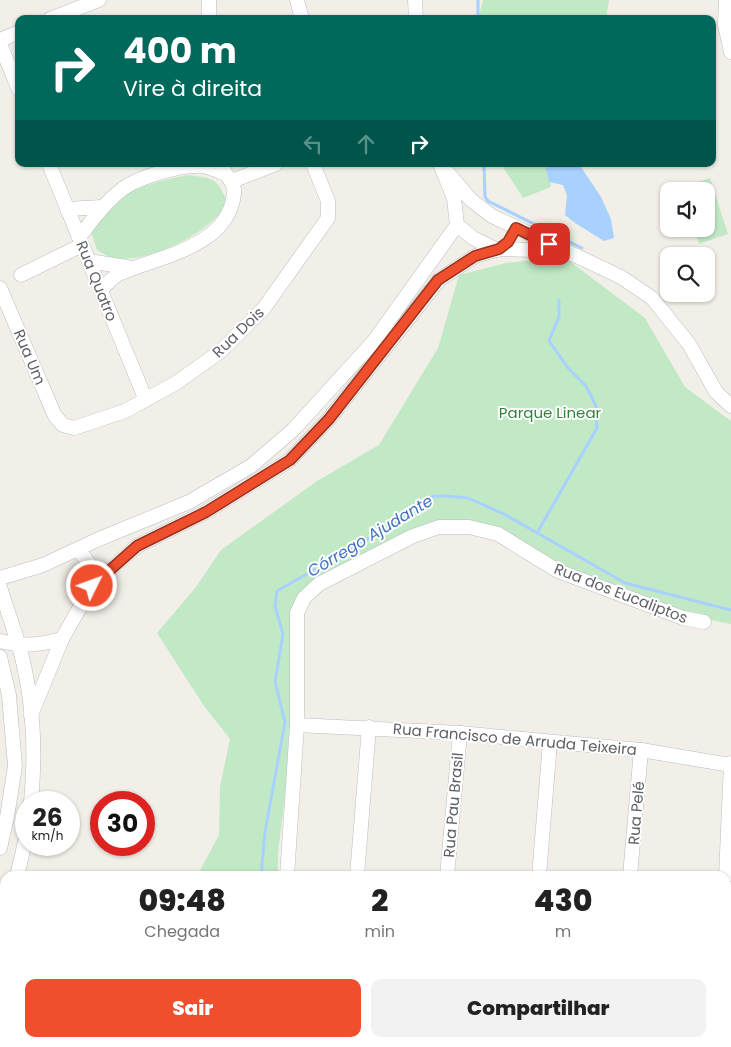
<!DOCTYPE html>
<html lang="pt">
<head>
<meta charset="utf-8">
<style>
	body { margin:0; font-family:Poppins,sans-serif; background:#f2f2f2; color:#222; height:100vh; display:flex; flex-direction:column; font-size:19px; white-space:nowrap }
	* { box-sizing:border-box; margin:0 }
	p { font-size:16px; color:#767676 }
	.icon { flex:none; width:28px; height:28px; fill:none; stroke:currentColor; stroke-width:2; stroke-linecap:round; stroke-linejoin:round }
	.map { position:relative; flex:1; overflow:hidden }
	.details { position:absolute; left:0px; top:871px; width:731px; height:176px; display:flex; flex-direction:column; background:#fff; border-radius:15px 15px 0 0; box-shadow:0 1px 4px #0004 }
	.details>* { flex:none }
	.banner { position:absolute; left:15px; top:15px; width:701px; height:152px; border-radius:10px; box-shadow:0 1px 4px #0004; background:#00695c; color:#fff; overflow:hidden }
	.fabs { position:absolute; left:660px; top:182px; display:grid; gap:10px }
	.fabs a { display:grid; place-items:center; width:55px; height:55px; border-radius:10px; background:#fff; box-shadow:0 1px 4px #0004; font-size:25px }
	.speed { position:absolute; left:15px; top:791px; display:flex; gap:10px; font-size:25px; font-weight:700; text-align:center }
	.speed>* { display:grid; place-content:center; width:65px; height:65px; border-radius:50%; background:#fff; box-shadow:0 1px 4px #0004; line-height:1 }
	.speed small { font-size:12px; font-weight:400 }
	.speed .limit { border:8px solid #d22; background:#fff; color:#111 }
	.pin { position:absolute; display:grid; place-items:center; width:42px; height:42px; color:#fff; margin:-21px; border-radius:10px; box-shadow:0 2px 8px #0006 }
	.me { position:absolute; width:55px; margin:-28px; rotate:48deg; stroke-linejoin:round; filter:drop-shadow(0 0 4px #0008) }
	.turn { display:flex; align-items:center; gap:18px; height:105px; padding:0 25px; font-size:22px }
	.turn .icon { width:65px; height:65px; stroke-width:2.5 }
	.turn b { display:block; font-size:35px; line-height:42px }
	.lanes { display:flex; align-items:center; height:48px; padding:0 25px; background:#0003; justify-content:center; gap:25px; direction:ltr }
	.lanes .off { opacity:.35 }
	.eta { display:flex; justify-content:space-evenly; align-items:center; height:85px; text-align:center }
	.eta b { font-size:30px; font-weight:800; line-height:35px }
	.action { display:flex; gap:10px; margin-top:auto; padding:10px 25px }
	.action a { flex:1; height:58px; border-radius:10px; background:#f04f2d; color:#fff; font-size:20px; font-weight:800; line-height:58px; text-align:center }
	.action a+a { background:#f2f2f2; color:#222 }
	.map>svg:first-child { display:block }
	.green { fill:#c2e9c6 }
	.water { fill:#a8d1ff }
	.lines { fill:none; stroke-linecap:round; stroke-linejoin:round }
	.stream { stroke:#a8d1ff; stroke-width:3 }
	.minor-casing { stroke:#bbbdc2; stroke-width:15 }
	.minor { stroke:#fff; stroke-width:14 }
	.route-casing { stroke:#9c331d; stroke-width:12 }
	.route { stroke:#f04f2d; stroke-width:9 }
	.labels { text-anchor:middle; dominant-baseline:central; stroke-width:4; stroke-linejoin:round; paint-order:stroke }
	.street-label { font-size:15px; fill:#5e6167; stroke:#fff }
	.park-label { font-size:15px; fill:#30833d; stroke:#fff }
	.water-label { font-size:16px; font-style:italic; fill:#4173c0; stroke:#fff }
</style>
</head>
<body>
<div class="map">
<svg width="731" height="1047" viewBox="0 0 731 1047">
	<rect width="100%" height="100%" fill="#f1efe7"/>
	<g class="green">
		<polygon points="483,0 609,0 606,19 478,19"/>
		<polygon points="501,164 547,164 551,187 523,198"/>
		<path d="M188 175C210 178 217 177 226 199 225 204 224 209 220 213 201 237 141 266 110 257 106 256 101 252 97 250L91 232C93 226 96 219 100 214 121 189 158 181 188 175Z"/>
		<polygon points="710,178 728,234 699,244 694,229 706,229 706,191 681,191 680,188"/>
		<polygon points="564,257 645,318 685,387 731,421 731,624 685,615 559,568 500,531 441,524 303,596 294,720 278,853 278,876 197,876 219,835 220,787 230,739 204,706 157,633 196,587 221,550 317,481 379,445 438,348 459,275 506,263"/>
		<polygon points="5,968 5,1042 194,1043 192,1047 0,1047 0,981"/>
		<polygon points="349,1042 409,1042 451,1047 349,1047"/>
	</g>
	<polygon class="water" points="545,164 579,164 601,197 611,219 614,238 604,241 575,223 565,215 567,195 563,185 549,182"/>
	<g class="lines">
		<g class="stream">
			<polyline points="478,19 478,0"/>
			<polyline points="484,164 485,197 488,201 582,248"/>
			<polyline points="537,533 597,428 596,406 586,386 568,368 549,341 559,317 559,300"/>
			<polyline points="261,876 265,832 285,722 275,682 283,634 275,606 277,591 401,520 434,496 446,496 468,498 504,514 625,583 731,610"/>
			<polyline points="150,1047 151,1042"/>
		</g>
		<defs>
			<g id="minor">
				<polyline points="209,0 209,19"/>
				<polyline points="297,0 302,19"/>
				<polyline points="415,0 416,19"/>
				<polyline points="726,0 725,25 731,52"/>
				<polyline points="50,19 99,0"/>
				<polyline points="0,40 19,32"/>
				<polyline points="0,44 19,90"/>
				<polyline points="49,164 145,398"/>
				<polyline points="448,173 471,200 492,216 621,277 652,298 689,344 716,392 731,406"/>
				<polyline points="232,181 276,164"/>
				<polyline points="67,209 102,207"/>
				<polyline points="457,225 473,238 497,250"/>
				<path d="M79 237C92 221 103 204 120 191 136 177 183 164 204 166 210 167 217 171 223 173"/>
				<polyline points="89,261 132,268"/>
				<polyline points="21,275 82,245"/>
				<polyline points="0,288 55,416 63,425 74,428 125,411 176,383 221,351 264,308 328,218 328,201 313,164"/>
				<path d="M101 290C107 284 113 276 121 273 160 256 228 247 234 194 236 181 223 175 221 164"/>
				<polyline points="78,549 90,565 92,586"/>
				<polyline points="0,578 43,565 99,539 189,502 251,466 293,430 374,341 457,225 454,198 440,164"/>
				<path d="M0 587C6 607 13 626 19 646 33 696 36 751 31 802"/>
				<path d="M0 641C22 647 39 645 62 639"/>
				<polyline points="0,657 9,695 15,766 7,817 0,848"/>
				<polyline points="31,715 62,639 92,586 137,546 206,512 290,460 329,419 439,280 475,256 499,249 565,251"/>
				<polyline points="297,725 460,733 641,750 731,765"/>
				<polyline points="17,876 26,838"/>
				<polyline points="287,876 297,725 297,613 304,598 319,584 413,536 439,527 469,527 498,534 558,571 683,618 704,622"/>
				<polyline points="357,876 369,727"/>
				<polyline points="447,876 460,733"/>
				<polyline points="539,876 550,742"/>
				<polyline points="630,876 641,750"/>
				<polyline points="726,876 731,763"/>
				<polyline points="0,921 5,909"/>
				<polyline points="508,1042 555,1047"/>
				<polyline points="204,1047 206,1042"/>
				<polyline points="343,1047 344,1042"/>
				<polyline points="613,1047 613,1042"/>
				<polyline points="717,1047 718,1042"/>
			</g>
		</defs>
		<use href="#minor" class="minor-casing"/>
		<use href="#minor" class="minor"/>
	</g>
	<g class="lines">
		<defs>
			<polyline id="route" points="92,586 137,546 206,512 290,460 329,419 438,280 475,256 499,249 508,242 516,228 549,244"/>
		</defs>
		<use href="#route" class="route-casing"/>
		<use href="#route" class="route"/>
	</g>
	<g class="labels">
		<g class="street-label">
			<text transform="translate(97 281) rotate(68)">Rua Quatro</text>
			<text transform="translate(238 332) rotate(-44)">Rua Dois</text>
			<text transform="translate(30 357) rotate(67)">Rua Um</text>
			<text transform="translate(621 593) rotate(21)">Rua dos Eucaliptos</text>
			<text transform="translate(515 739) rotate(5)">Rua Francisco de Arruda Teixeira</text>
			<text transform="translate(453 805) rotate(-85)">Rua Pau Brasil</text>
			<text transform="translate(636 813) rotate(-85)">Rua Pelé</text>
		</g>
		<g class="park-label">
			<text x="550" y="412">Parque Linear</text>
		</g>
		<g class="water-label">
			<text transform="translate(370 536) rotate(-31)">Córrego Ajudante</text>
		</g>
	</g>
</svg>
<div class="fabs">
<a><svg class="icon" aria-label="sound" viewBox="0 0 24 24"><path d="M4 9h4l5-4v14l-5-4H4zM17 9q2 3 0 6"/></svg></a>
<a><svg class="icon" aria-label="search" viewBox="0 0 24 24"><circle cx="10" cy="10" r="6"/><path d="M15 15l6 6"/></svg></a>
</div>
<div class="speed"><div>26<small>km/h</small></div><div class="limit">30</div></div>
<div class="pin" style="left:549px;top:244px;background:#d93025"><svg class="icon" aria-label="arrive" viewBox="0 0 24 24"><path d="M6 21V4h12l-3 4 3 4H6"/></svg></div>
<svg class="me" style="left:92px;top:586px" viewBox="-20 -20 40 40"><circle r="17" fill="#f04f2d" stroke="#fff" stroke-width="3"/><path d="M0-11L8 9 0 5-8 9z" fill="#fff"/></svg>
<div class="banner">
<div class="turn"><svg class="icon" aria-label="right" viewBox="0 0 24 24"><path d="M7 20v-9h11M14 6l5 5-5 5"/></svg><div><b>400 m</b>Vire à direita</div></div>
<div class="lanes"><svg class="icon off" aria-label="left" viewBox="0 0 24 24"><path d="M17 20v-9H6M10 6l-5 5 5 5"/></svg><svg class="icon off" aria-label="ahead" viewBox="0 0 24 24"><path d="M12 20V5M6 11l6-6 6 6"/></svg><svg class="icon" aria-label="right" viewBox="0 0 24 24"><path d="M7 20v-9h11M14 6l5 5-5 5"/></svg></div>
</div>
<section class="details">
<div class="eta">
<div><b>09:48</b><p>Chegada</p></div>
<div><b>2</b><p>min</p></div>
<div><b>430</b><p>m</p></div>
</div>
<div class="action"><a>Sair</a><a>Compartilhar</a></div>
</section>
</div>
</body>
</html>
